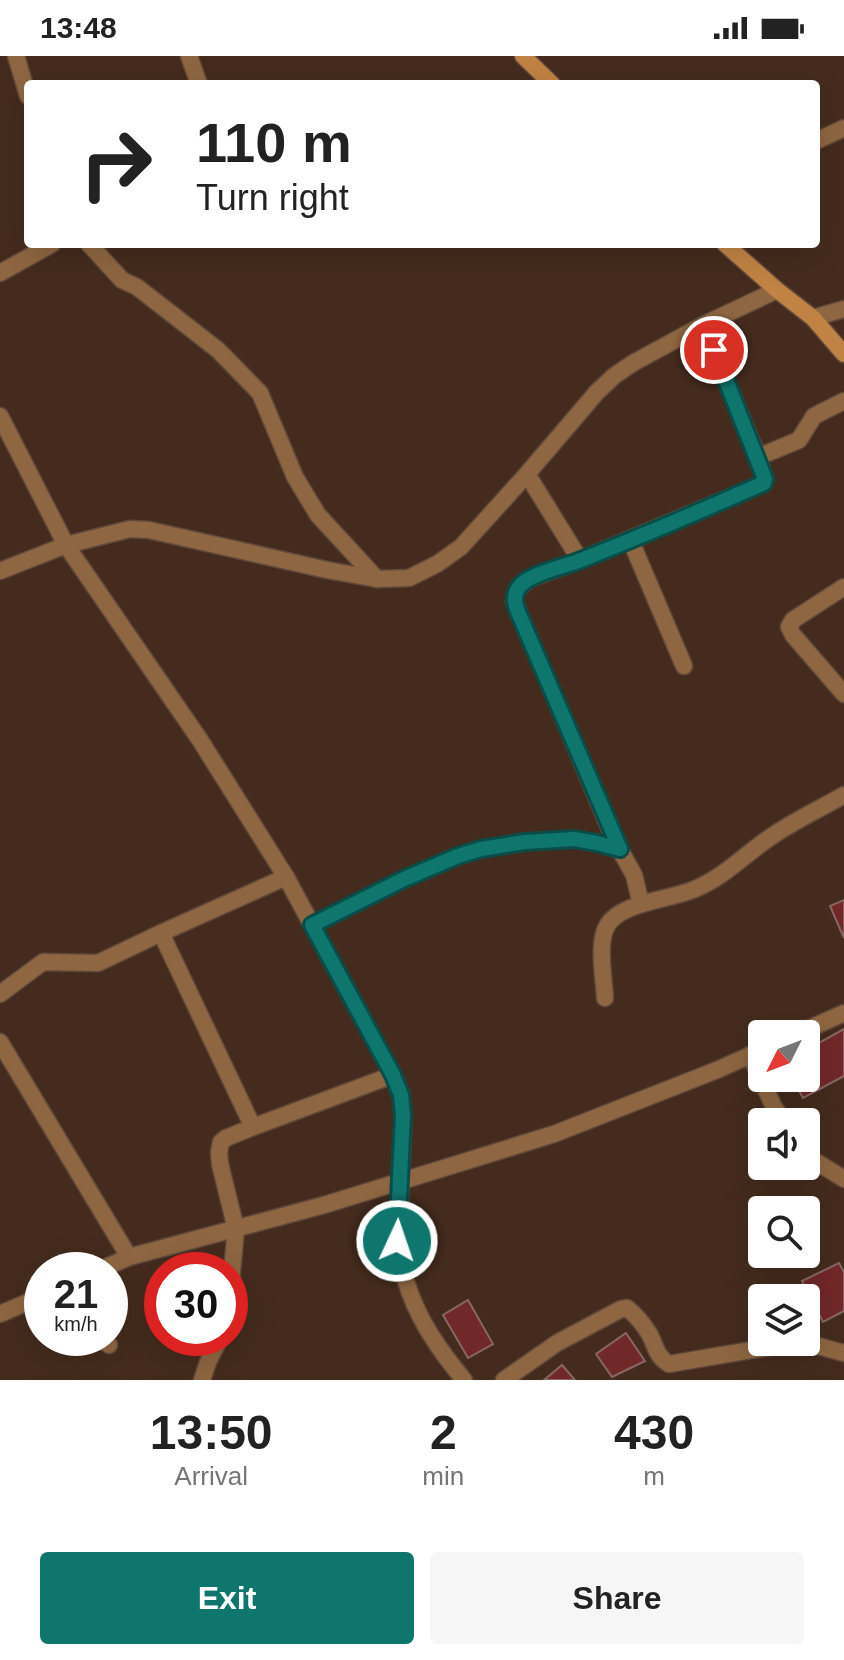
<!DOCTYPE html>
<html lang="en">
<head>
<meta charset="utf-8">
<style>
	body { margin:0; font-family:Arial,sans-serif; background:#f6f6f6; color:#222; height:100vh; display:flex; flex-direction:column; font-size:30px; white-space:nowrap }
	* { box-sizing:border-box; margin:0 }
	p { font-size:26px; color:#767676 }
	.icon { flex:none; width:44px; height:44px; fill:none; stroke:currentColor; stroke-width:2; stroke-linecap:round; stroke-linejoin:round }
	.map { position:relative; height:1324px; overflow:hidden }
	.details { display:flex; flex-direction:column; background:#fff; flex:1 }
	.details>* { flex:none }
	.banner { position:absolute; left:24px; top:24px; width:796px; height:168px; border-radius:8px; box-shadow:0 8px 32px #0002; background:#fff; color:#222; overflow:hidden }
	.needle { width:52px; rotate:228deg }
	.tools { position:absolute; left:748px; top:964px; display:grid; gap:16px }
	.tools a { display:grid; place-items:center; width:72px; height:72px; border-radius:8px; background:#fff; box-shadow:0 8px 32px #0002; font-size:40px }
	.speed { position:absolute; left:24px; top:1196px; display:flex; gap:16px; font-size:40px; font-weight:700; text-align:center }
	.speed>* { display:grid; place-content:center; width:104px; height:104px; border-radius:50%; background:#fff; box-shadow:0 8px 32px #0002; line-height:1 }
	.speed small { font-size:20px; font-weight:400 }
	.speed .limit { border:12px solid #d22; background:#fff; color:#111 }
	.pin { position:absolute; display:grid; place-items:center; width:68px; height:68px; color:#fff; margin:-34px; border:4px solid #fff; border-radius:50%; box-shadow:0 2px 8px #0007 }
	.me { position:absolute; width:88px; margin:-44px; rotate:3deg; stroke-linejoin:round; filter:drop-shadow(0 0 6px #0008) }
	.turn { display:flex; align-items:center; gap:28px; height:168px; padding:0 40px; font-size:36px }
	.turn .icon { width:104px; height:104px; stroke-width:2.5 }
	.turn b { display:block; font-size:56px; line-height:68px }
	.eta { display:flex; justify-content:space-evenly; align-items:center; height:136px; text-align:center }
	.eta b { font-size:48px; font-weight:800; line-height:56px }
	.cta { display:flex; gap:16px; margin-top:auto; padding:16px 40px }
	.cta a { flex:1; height:92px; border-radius:8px; background:#0f766e; color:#fff; font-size:32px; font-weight:800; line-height:92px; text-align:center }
	.cta a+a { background:#f6f6f6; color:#222 }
	.status { display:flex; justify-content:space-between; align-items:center; height:56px; padding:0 40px; background:#fff; direction:ltr }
	.status svg { height:22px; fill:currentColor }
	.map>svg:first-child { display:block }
	.building { fill:#712829; stroke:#876664; stroke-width:2 }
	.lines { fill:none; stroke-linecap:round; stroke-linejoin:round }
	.street-casing { stroke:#60493b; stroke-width:19 }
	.secondary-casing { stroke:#60493b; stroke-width:19 }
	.street { stroke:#8e6641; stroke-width:16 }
	.secondary { stroke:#c18344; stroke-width:16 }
	.route-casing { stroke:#0a4d48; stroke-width:20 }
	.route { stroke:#0f766e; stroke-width:14 }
</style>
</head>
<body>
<div class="status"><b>13:48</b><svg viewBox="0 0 49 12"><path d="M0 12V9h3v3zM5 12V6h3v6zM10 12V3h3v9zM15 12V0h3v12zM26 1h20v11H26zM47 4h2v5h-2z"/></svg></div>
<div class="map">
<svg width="844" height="1324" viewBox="0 0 844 1324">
	<rect width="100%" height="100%" fill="#442b1d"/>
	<g class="building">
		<polygon points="844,844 844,882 830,850"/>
		<polygon points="844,973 844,1020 803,1042 792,1022 806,1022 806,994"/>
		<polygon points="839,1207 844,1216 844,1255 823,1266 802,1225"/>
		<polygon points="468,1244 493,1288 468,1302 443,1259"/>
		<polygon points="626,1277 645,1305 612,1321 596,1298"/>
		<polygon points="562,1309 575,1324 544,1324"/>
	</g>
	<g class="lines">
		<defs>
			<g id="street">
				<polyline points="16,0 28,40"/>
				<polyline points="189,0 199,28"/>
				<polyline points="816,85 844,72"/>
				<polyline points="89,188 122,224 137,231 218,294 260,337 295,421 318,459 377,523"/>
				<polyline points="0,217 52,188"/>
				<polyline points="813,262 844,253"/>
				<polyline points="0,360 66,489 200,684 286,821 393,1019 253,1071 226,1082 221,1086 219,1096 220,1108 236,1173 230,1237"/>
				<polyline points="758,401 799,384 814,360 844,345"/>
				<polyline points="527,418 580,504"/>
				<polyline points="630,483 684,610"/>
				<polyline points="0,515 66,489 130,473 149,474 327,514 377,523 409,522 437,508 461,491 527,418 597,336 614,320 633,307 703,269 777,234"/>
				<polyline points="844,531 793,564 789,571 793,579 844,638"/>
				<polyline points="641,848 634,819 614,783 514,545 517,534 529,523 580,504 764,427 765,423 758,401 703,269"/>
				<polyline points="312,869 404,823 458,800 481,793 525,786 574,783 597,787 620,793"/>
				<polyline points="161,877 253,1071"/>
				<polyline points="0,938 43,906 98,907 161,877 286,821"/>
				<path d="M605 942C604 923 597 886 607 870 620 846 670 844 695 833 722 822 741 802 765 785 789 767 818 754 844 739"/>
				<polyline points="797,978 844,957"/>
				<polyline points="0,986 129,1201"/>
				<polyline points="750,999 774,1051 784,1066"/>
				<path d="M393 1019 401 1039 403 1059C403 1087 401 1116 400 1145 399 1159 396 1174 398 1188 405 1243 429 1282 464 1324"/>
				<polyline points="806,1097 810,1102 844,1123"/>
				<polyline points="100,1214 129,1201 324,1149 554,1078 717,1014 762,994"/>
				<polyline points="0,1258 42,1240"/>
				<polyline points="99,1282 109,1289"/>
				<polyline points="202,1324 208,1306 220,1282"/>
				<path d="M504 1324 557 1287 621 1253 627 1252C636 1259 644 1269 650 1279 656 1291 656 1300 669 1308L793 1287 811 1288 844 1297"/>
			</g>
			<g id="secondary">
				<polyline points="523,0 552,28"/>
				<polyline points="725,188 777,234 813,262 844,298"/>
			</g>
		</defs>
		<use href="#street" class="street-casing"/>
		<use href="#secondary" class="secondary-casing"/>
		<use href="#street" class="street"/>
		<use href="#secondary" class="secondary"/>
	</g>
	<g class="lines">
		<defs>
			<path id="route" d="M397 1185 403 1059 401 1039 393 1019 312 869 404 823 458 800 481 793 525 786 574 783 597 787 620 793 525 572C520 559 509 544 519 531 530 517 564 511 581 504 642 480 703 454 764 427L765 423 714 294"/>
		</defs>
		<use href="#route" class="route-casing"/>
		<use href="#route" class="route"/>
	</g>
</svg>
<div class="tools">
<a><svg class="needle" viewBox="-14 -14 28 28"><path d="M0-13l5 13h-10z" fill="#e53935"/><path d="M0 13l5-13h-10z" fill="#767676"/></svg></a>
<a><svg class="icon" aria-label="sound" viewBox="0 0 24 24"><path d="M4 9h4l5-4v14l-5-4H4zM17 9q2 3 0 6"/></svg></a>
<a><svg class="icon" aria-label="search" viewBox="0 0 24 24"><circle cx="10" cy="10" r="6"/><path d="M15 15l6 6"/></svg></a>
<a><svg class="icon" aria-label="layers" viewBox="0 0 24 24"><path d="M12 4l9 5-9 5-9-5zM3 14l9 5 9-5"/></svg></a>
</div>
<div class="speed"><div>21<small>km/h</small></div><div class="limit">30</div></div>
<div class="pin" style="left:714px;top:294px;background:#d93025"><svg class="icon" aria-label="arrive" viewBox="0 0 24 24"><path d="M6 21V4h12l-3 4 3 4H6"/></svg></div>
<svg class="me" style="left:397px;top:1185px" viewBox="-20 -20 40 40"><circle r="17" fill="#0f766e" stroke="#fff" stroke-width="3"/><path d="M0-11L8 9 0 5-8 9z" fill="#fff"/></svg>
<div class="banner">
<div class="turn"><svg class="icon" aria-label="right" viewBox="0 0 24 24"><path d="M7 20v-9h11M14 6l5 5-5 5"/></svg><div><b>110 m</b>Turn right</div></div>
</div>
</div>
<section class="details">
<div class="eta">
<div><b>13:50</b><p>Arrival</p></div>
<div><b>2</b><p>min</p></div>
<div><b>430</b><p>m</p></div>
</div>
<div class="cta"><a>Exit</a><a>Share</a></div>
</section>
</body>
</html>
